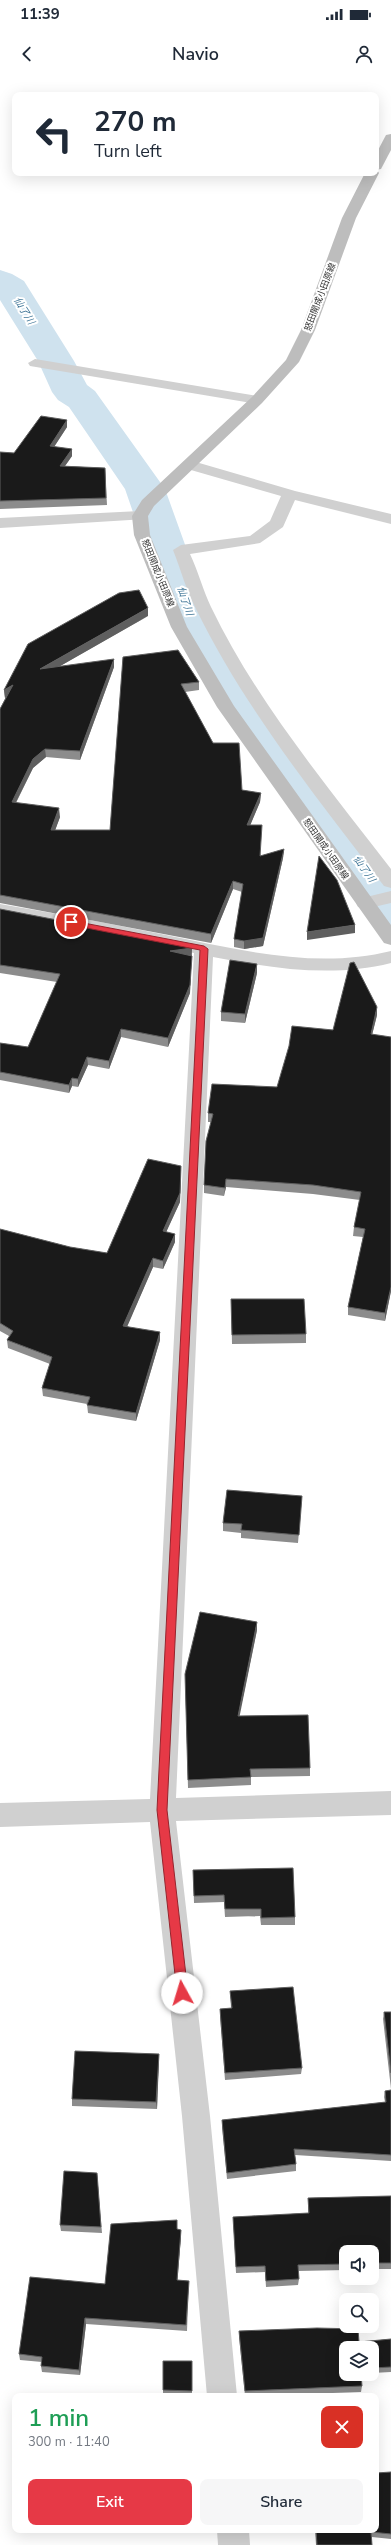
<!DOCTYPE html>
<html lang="en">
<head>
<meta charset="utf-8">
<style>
	body { margin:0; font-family:"Nunito Sans","Noto Sans JP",sans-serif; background:#f6f6f7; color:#1f2937; height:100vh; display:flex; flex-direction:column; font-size:15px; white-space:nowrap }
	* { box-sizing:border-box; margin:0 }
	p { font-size:13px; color:#747a83 }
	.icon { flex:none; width:22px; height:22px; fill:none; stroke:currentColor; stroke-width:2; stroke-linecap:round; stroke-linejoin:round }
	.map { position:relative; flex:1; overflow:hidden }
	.sheet { position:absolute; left:12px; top:2313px; width:367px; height:140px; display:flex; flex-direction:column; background:#fff; border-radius:8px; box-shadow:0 4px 16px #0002 }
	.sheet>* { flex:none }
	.guide { position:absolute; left:12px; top:12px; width:367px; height:84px; border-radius:8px; box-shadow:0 4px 16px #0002; background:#fff; color:#1f2937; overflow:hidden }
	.tools { position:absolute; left:339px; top:2165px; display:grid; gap:8px }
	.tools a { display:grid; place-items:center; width:40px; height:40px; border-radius:8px; background:#fff; box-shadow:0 4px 16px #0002; font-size:20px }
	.pin { position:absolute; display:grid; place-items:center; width:34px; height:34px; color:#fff; margin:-17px; border:2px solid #fff; border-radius:50%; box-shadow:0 1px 4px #0007 }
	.me { position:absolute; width:44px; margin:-22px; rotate:354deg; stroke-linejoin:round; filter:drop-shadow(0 0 3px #0008) }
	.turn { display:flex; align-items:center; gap:14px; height:84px; padding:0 16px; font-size:18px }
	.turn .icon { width:52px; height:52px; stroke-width:2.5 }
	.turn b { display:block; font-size:28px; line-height:34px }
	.round { display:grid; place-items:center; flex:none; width:42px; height:42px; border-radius:8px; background:#f6f6f7 }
	.head { display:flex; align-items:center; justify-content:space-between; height:68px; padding:0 16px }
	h1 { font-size:24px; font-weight:600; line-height:30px; color:#1e9e55 }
	.action { display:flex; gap:8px; margin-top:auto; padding:8px 16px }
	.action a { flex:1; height:46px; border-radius:8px; background:#e63946; color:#fff; font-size:16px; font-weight:600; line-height:46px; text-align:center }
	.action a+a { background:#f6f6f7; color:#1f2937 }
	.status { display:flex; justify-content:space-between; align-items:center; height:28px; padding:0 20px; background:#fff; direction:ltr }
	.status svg { height:11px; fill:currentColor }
	header { display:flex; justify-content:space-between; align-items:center; height:52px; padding:0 16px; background:#fff; font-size:18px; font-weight:600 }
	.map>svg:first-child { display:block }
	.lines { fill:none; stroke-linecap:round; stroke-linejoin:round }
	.river { fill:#cfe2ee; fill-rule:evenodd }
	.street { fill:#d0d0d0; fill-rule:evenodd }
	.secondary { fill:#bdbdbd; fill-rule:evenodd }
	.wall { fill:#8c8c8c }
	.shaded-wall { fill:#5f5f5f }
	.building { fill:#1a1a1a; stroke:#5f5f5f }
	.route { fill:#e63946; stroke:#96252e }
	.labels { text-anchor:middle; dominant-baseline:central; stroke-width:4; stroke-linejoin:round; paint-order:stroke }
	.far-street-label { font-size:9px; fill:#333; stroke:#fff }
	.far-water-label { font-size:10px; font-style:italic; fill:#3f7597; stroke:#fff }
</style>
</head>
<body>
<div class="status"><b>11:39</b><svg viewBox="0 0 49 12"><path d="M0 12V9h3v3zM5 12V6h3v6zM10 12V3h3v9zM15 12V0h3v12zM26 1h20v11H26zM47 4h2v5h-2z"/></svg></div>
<header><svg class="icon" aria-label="back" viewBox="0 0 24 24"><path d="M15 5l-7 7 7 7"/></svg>Navio<svg class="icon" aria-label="person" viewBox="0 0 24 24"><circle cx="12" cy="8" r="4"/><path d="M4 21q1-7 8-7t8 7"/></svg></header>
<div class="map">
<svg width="391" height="2465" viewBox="0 0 391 2465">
	<rect width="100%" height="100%" fill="#fff"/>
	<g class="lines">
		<polygon class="river" points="0,190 12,194 24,201 74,281 87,305 95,311 165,409 215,548 298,673 391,791 391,849 374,844 350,801 266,692 173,548 125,409 69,327 58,320 52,312 38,281 0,220"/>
		<g class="street">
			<polygon points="35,279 257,316 264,320 257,324 30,286 28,283"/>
			<path d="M189 380 295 411 391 434V444L295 420 283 447 260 463 190 474C198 491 203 510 211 527 256 621 328 707 391 789V808L384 806C317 718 245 629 196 529 186 510 181 490 173 470L181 465 250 456 270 441 281 416 184 388 181 385Z"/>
			<polygon points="140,431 146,433 148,436 146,439 0,448 0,438"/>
			<polygon points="391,811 391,823 365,829 358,827 356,823 358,819"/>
			<path d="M0 824C54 833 107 843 161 854 236 869 315 890 391 871V883C332 898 272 888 213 877L176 1718 391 1711V1735L176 1741 210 2036 237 2316H207L182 2036 150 1742 0 1747V1723L150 1719 194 873 0 836Z"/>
			<polygon points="217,2450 249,2450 250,2465 218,2465"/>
		</g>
		<g class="secondary">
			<polygon points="391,54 391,70 381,89 376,90 376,74 386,55"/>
			<polygon points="377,90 379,93 356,138 315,250 299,282 262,323 154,426 148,436 150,455 187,547 234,626 391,845 391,865 384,863 217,627 171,547 134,455 132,436 142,420 252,317 286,280 301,250 342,138 365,93 376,93"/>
		</g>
	</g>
	<g class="wall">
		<polygon points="67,340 67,347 54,367 72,369 72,376 65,386 105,388 107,425 0,429 0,372 14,373"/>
		<polygon points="148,536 60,586 114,587 80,680 46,677 33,688 16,723 60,737 55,750 110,750 123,577 199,602 199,610 185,612 213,663 242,710 261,713 260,722 250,745 261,776 284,769 283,778 263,866 244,869 234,867 234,859 242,812 233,809 211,863 0,823 0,629 6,617 5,618 4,610"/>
		<polygon points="0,829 192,866 190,913 168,967 121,957 109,989 88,985 78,1007 72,1006 69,1013 0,1000 0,963 28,967 57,902 0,893"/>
		<polygon points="257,893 245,943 221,941 221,932"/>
		<polygon points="377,935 372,955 391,1211 385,1241 348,1235 348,1227 363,1157 353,1156 354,1147 360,1120 313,1114 226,1107 224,1116 204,1113 204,1105 211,1042 208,1042 208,1033 277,1007 333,950"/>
		<polygon points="181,1094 180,1122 166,1152 175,1162 163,1189 153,1187 127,1246 160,1260 136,1341 88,1333 87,1324 43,1316 42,1308 50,1284 8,1268 7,1260 9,1256 0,1251 0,1149 70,1167 107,1173"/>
		<polygon points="231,1219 306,1254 306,1263 232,1264"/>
		<polygon points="302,1416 298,1463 241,1458 241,1453 223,1451 223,1443"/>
		<polygon points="257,1550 239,1636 310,1688 310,1696 251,1697 251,1705 188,1708 185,1594"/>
		<polygon points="193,1790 295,1837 295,1845 261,1845 260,1836 225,1837 224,1822 194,1823"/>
		<polygon points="230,1911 302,1988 301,1994 225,2000 220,1936 220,1929 231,1928"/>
		<polygon points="384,1932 391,1932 391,2009 383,1939"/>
		<polygon points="159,1974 157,2029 72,2026 72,2019"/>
		<polygon points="391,2010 391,2081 295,2075 296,2084 296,2091 227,2099 222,2047 222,2040 385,2022 384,2017 385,2011"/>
		<polygon points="97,2093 102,2153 61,2151 60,2145"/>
		<polygon points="391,2116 391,2189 372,2189 372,2172 346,2172 346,2190 298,2191 299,2199 298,2205 266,2207 265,2192 236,2193 233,2137 308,2133 308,2118"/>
		<polygon points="177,2149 181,2150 181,2156 177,2200 189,2201 187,2251 86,2244 80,2295 42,2292 41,2286 42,2282 20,2280 19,2274 105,2204"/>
		<polygon points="239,2251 359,2262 391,2259 391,2292 372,2293 372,2268 346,2268 362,2306 361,2312 245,2316 239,2257"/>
		<polygon points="163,2281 192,2281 192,2314 163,2313"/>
		<polygon points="391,2392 391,2459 372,2457 372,2465 316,2465 315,2450 376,2450"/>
	</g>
	<g class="shaded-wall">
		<polygon points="67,340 67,347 50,373 50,366"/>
		<polygon points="72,369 72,376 60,393 60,386"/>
		<polygon points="148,528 148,536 41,597 40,589"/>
		<polygon points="114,579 114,587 80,680 80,671"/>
		<polygon points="13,605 13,613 5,618 4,610"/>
		<polygon points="45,669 46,677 33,688 12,730 12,722 33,679"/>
		<polygon points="261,713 260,722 247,753 247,745"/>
		<polygon points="59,728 60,737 52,759 51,750"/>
		<polygon points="284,769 283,778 263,866 244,869 244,861"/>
		<polygon points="233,801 233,809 211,863 211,854"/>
		<polygon points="355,845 355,853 307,860 307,852"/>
		<polygon points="192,868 190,913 168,967 170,871"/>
		<polygon points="257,884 257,893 245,943 245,934"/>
		<polygon points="377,927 377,935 370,963 371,954"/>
		<polygon points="121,949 121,957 109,989 109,981"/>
		<polygon points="87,977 88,985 78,1007 78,999"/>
		<polygon points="72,998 72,1006 69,1013 69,1005"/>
		<polygon points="181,1086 180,1122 163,1159 163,1151"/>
		<polygon points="226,1099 226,1107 224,1116 225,1108"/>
		<polygon points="175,1154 175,1162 163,1189 163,1181"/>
		<polygon points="153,1178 153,1187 124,1254 123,1246"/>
		<polygon points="391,1207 391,1211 385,1241 385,1233"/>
		<polygon points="160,1252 160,1260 136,1341 136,1333"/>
		<polygon points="257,1542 257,1550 238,1644 238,1636"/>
		<polygon points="159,1974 159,1981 157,2029 156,2022"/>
		<polygon points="181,2150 181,2156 177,2206 177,2200"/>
		<polygon points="85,2238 86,2244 80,2295 79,2290"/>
	</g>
	<g class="building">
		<polygon points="41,336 67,340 50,366 72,369 60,386 105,388 106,418 0,421 0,372 14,373"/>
		<polygon points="139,510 148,528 40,589 114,579 80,671 45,669 33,679 12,722 59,728 51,750 110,750 123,577 178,570 199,602 181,604 213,663 239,663 242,710 261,713 247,745 262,745 260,776 284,769 263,858 244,861 234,859 243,804 233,801 211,854 0,815 0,629 13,605 4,610 28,564 119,513"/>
		<polygon points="319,776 337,800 355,845 307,852"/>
		<polygon points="0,829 192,866 192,868 170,871 192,876 190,905 168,958 121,949 109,981 87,977 78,999 72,998 69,1005 0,992 0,963 28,967 60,894 0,885"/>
		<polygon points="230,880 257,884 245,934 221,932"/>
		<polygon points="354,882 377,927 371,954 391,957 391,1207 385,1233 348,1227 365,1149 354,1147 361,1112 313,1105 226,1099 225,1108 204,1105 206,1061 213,1034 208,1033 212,1004 277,1007 289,966 292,946 333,950 350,883"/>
		<polygon points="148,1079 181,1086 180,1113 163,1151 175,1154 163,1181 153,1178 123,1246 160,1252 136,1333 87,1325 90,1317 42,1308 52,1277 7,1260 13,1251 0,1243 0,1149 70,1167 107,1173"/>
		<polygon points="231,1219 304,1219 306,1254 232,1255"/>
		<polygon points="227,1410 302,1416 299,1455 241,1450 242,1444 223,1443"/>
		<polygon points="200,1532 257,1542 238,1636 308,1635 310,1688 250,1689 251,1697 188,1700 185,1594"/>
		<polygon points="293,1788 295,1837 261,1838 261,1829 225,1829 224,1815 194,1816 193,1790"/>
		<polygon points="293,1907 302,1988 225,1993 220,1929 232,1928 230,1911"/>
		<polygon points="384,1932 391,1932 391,1993"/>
		<polygon points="75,1971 159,1974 156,2022 72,2019"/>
		<polygon points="391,2010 391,2075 294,2069 296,2084 227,2093 222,2040 386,2022 385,2011"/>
		<polygon points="64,2091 97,2093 101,2147 60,2145"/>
		<polygon points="391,2116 391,2183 372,2183 372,2172 346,2172 346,2184 298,2185 299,2199 266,2201 265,2186 236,2187 233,2137 309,2133 308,2118"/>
		<polygon points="177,2140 177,2149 181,2150 177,2200 189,2201 186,2245 85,2238 79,2290 41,2286 42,2277 19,2274 30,2197 105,2204 111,2144"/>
		<polygon points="317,2248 358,2249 359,2262 391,2259 391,2287 372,2288 372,2268 346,2268 346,2294 361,2294 362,2306 245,2311 239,2251"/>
		<polygon points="163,2281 192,2281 192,2311 163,2310"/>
		<polygon points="391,2392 391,2454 371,2452 372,2465 317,2465 316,2450 376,2450 376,2393"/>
	</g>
	<polygon class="route" points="68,840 204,866 208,869 167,1730 188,1913 182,1918 177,1913 157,1730 200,870 71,845 67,842"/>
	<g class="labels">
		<g class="far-street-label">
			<text transform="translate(320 217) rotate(-69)">怒田開成小田原線</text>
			<text transform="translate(158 493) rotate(68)">怒田開成小田原線</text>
			<text transform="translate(326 769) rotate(55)">怒田開成小田原線</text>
		</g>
		<g class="far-water-label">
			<text transform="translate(24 231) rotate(58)">仙了川</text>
			<text transform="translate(185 521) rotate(71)">仙了川</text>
			<text transform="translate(364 789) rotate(55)">仙了川</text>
		</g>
	</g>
</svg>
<div class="tools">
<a><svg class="icon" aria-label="sound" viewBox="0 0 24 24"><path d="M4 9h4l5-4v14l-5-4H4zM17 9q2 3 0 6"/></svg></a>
<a><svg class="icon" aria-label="search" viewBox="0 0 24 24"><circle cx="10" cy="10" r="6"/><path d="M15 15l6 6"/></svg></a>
<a><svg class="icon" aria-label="layers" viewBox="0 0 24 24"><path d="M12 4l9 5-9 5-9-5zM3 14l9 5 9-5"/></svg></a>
</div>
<div class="pin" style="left:71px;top:842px;background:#d93025"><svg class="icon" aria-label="arrive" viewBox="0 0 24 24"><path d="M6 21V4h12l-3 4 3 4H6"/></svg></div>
<svg class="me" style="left:182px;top:1913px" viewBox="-20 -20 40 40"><circle r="19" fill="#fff"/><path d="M0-13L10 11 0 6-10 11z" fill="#e63946"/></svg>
<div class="guide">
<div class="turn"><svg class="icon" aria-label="left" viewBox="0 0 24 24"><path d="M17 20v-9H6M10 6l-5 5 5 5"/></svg><div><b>270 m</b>Turn left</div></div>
</div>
<section class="sheet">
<div class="head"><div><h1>1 min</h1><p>300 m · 11:40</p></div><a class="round" style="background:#d93025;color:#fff"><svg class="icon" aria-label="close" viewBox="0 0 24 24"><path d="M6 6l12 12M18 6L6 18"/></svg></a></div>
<div class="action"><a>Exit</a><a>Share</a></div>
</section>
</div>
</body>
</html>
